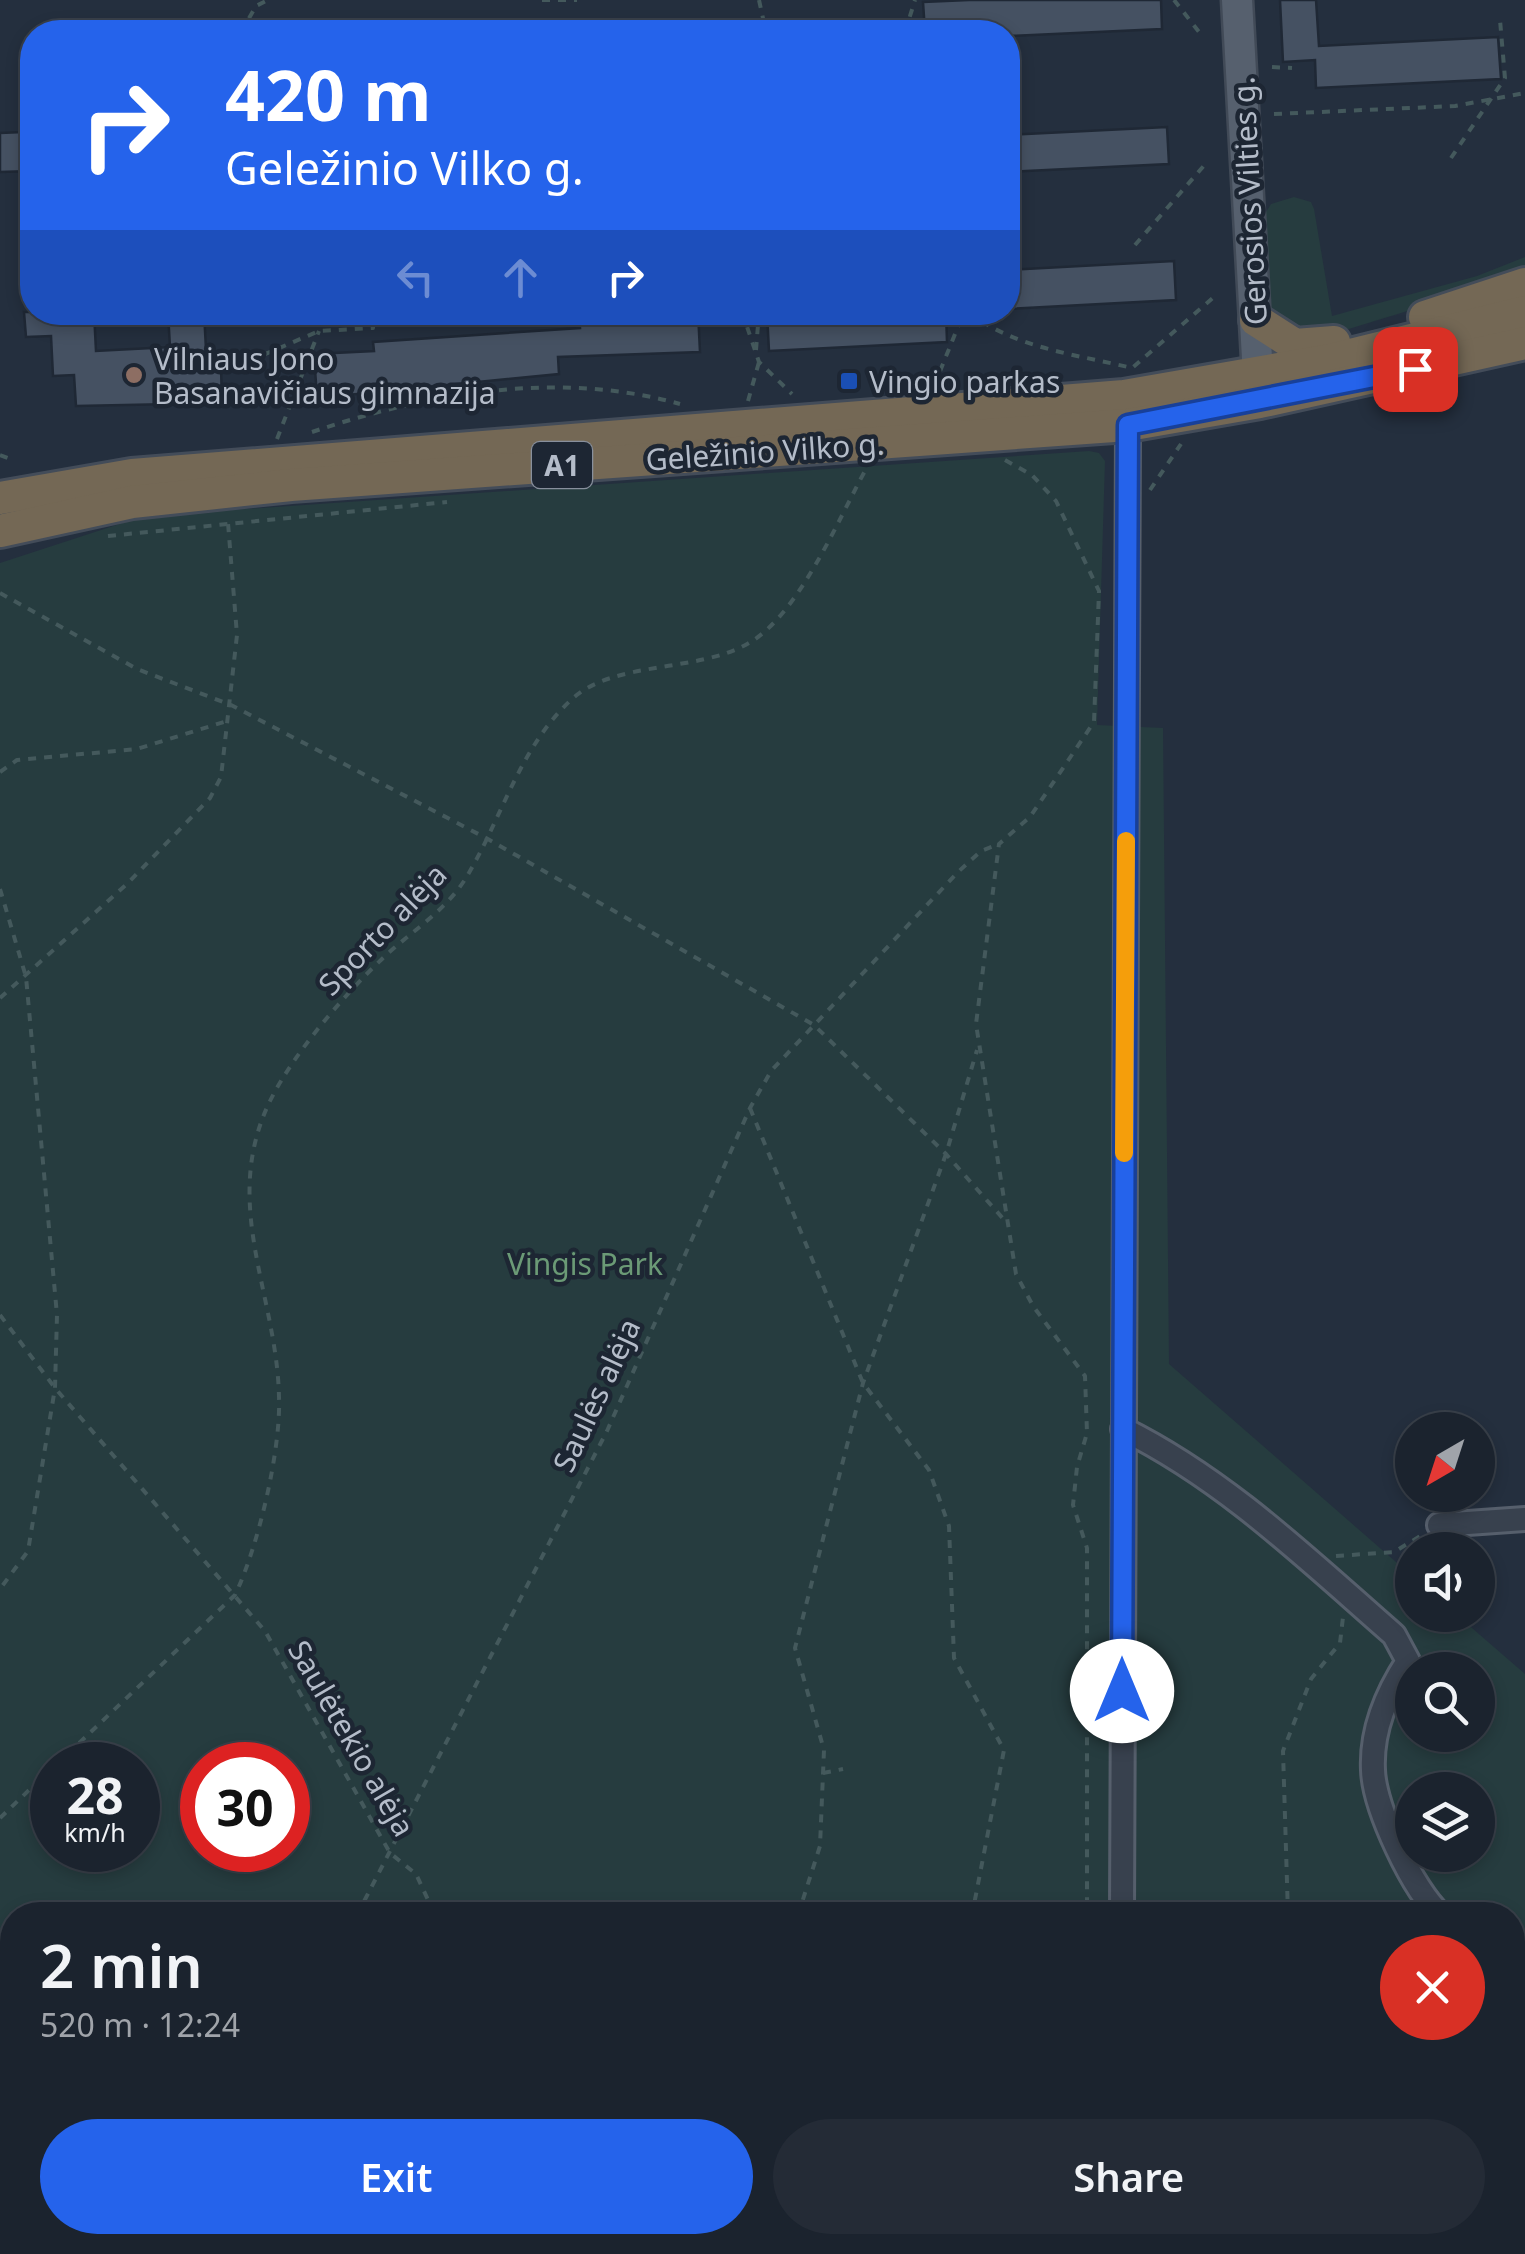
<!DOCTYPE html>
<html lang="en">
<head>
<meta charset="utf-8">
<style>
	body { margin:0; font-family:"Noto Sans",sans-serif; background:#242b36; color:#f1f3f6; height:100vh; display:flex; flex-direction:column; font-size:38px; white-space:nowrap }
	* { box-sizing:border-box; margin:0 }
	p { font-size:32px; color:#a0a4aa }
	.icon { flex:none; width:55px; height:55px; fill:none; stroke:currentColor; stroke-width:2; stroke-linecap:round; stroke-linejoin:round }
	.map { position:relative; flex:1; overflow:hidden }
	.sheet { position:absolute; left:0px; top:1902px; width:1525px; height:352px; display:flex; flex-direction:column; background:#1b232e; border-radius:40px 40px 0 0; box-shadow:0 5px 15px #0003,0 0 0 2px #39404a }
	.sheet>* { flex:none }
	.hud { position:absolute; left:20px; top:20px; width:1000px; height:305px; border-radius:40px; box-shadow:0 5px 15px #0003,0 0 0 2px #39404a; background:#2563eb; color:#fff; overflow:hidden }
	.needle { width:65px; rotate:219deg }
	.buttons { position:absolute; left:1395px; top:1412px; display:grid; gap:20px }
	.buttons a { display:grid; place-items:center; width:100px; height:100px; border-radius:50%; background:#1b232e; box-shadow:0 5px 15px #0003,0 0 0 2px #39404a; font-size:50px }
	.speed { position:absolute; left:30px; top:1742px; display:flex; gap:20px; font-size:50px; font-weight:700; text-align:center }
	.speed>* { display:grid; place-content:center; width:130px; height:130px; border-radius:50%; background:#1b232e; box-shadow:0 5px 15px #0003,0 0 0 2px #39404a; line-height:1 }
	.speed small { font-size:25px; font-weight:400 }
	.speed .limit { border:15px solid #d22; background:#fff; color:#111 }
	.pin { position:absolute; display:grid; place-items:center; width:85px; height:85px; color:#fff; margin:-42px; border-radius:20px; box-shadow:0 5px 15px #0006 }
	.me { position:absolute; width:110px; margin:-55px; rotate:0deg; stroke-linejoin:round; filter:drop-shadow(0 0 8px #0008) }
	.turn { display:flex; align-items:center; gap:35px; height:210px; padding:0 40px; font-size:45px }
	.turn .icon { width:130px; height:130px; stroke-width:2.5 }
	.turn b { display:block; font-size:70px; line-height:85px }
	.lanes { display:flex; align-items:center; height:95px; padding:0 40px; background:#0003; justify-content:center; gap:50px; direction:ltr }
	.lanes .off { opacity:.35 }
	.round { display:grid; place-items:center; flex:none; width:105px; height:105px; border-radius:52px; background:#242b36 }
	.overview { display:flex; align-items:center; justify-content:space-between; height:170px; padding:0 40px }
	h1 { font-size:60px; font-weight:600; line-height:75px }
	.cta { display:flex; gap:20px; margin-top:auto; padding:20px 40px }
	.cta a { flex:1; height:115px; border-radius:60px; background:#2563eb; color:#fff; font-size:40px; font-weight:600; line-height:115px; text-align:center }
	.cta a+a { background:#242b36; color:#f1f3f6 }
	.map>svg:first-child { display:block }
	.green { fill:#263c3f; fill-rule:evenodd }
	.building { fill:#455162; stroke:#1f2835; stroke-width:2.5 }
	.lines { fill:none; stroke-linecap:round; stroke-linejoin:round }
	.minor-casing { stroke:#565f6c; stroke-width:28 }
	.major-casing { stroke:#414a57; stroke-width:35 }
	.highway-casing { stroke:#434c59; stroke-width:38 }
	.path { stroke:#44595c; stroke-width:4; stroke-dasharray:8 8; stroke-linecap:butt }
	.minor { stroke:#38414e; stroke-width:22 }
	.major { stroke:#56606e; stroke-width:30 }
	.highway { stroke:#746855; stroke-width:32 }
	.route-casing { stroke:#184099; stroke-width:25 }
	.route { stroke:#2563eb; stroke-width:18 }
	.slow { stroke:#f59e0b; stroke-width:18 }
	.education-dot { fill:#8d6e63; stroke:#1d2633; stroke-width:4 }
	.transit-dot { fill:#1a4fb4; stroke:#1d2633; stroke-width:4 }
	.labels { text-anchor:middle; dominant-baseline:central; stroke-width:9; stroke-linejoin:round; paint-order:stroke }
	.shield { fill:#1d2633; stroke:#878f9c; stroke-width:2.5 }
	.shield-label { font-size:28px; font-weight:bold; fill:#b4bcc9 }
	.street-label { font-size:30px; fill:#b4bcc9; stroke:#1d2633 }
	.poi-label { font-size:30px; fill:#b4bcc9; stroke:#1d2633; text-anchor:start }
	.park-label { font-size:30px; fill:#6b9a76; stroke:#1d2633 }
</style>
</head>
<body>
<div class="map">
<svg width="1525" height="2254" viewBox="0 0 1525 2254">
	<rect width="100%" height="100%" fill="#242f3e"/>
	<g class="green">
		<polygon points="1294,197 1311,202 1314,209 1332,316 1477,276 1525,257 1525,275 1316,339 1271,319 1263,217 1271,204"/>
		<path d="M1089 451 1099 453 1105 461 1097 725 1163 728 1169 1364 1412 1576V1615H1457L1525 1674V2254H0V563L144 516ZM1412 1670H1478V1735H1412ZM52 1765H138V1850H52ZM202 1765H288V1850H202ZM1412 1790H1478V1855H1412ZM12 1915H1512V2242H12Z"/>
	</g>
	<g class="building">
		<polygon points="969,0 1161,0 1162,29 1008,36 1008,32 925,32 923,2"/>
		<polygon points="1280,0 1316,0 1319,46 1498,37 1501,79 1316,88 1315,60 1283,62"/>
		<polygon points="1167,127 1169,164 1008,172 1008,135"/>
		<polygon points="23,132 24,147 32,146 32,171 0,172 0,133"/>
		<polygon points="1174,261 1176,300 1008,309 1008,270"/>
		<polygon points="24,312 94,312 96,351 170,347 168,312 204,312 207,368 221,367 222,403 76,406 74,375 53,376 51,336 26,337"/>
		<polygon points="579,312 698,312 700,352 558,357 559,374 317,398 314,354 374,351 373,342 580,328"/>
		<polygon points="787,312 946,312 947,342 769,351 767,313"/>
	</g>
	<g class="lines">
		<defs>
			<g id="minor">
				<path d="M1123 1429C1226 1480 1308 1560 1394 1635L1408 1661C1387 1693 1371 1731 1373 1770 1374 1807 1413 1891 1441 1915"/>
				<polyline points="1439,1525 1525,1519"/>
				<polyline points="1122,1915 1128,425"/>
				<polyline points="1512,1978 1525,1989"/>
				<polyline points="1121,2242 1121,2254"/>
			</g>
			<polyline id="major" points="1237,0 1259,394"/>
			<g id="highway">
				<polyline points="1425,317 1525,284"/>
				<polyline points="1256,320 1295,345 1334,342"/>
				<polyline points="0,498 132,475 1124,396 1330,360 1525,312"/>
				<polyline points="0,531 132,502 291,485 1128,425 1260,402 1525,343"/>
			</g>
		</defs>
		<use href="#minor" class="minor-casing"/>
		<use href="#major" class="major-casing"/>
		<use href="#highway" class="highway-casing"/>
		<g class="path">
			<polyline points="542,0 577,0"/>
			<polyline points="759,0 766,32"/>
			<polyline points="1174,0 1203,37"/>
			<polyline points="241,32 256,6 268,0"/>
			<polyline points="905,32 915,0"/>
			<polyline points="1272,67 1292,68"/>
			<polyline points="1274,114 1455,106 1525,93"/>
			<polyline points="1451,158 1505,78 1500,20"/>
			<polyline points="1135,245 1208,161"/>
			<polyline points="742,312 759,362 792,394"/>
			<path d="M969 312C1013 348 1079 355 1132 368L1214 297"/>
			<polyline points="756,350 759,312"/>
			<polyline points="249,361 319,331 373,328 373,312"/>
			<polyline points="934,386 964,312"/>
			<polyline points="748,401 759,362"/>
			<path d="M312 432C428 393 559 370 680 404"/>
			<polyline points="277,439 319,331"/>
			<polyline points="0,455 13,460"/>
			<polyline points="1005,460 1032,475 1056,501 1099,591 1094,722 1030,817 999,844 976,1024 1016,1274 1033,1306 1085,1376 1087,1433 1077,1467 1073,1505 1087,1548 1087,1915"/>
			<polyline points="1150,490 1181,444"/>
			<polyline points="108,536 447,502"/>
			<polyline points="0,593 137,669 231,705 486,838 814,1025 946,1154 1006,1222"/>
			<polyline points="0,772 17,760 137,749 227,721"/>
			<polyline points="0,889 26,977 57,1315 55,1388 28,1551 0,1589"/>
			<polyline points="0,998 128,883 210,798 221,777 237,635 228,523"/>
			<polyline points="750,1108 863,1383 929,1470 949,1526 954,1658 1004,1750 972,1915"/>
			<polyline points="0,1315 55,1388 265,1631 390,1853 416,1874 435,1915"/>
			<polyline points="1336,1556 1394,1552 1422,1535"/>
			<path d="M56 1765 235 1595C258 1547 281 1451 279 1397 277 1294 220 1204 270 1101 293 1054 344 995 382 959 409 933 443 913 464 881 501 822 518 749 571 700 613 660 698 673 749 643 799 614 838 520 866 469"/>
			<polyline points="823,1773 843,1769"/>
			<polyline points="0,1818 52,1768"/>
			<polyline points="357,1915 607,1431 750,1108 771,1071 958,872 981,851 999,844"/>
			<polyline points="798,1915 820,1846 824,1750 795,1648 863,1383 946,1154 977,1050"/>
			<polyline points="1288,1915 1283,1751 1311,1679 1340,1643 1343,1617"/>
			<polyline points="0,2184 12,2178"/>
			<polyline points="590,2242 595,2254"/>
			<polyline points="839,2242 845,2254"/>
			<polyline points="1203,2242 1204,2254"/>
			<polyline points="178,2254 184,2242"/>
			<polyline points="764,2254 774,2242"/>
			<polyline points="1076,2254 1077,2242"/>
		</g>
		<use href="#minor" class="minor"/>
		<use href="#major" class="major"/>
		<use href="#highway" class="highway"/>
	</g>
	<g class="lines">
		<defs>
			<polyline id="route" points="1122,1691 1128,425 1415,369"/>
		</defs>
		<use href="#route" class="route-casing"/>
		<use href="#route" class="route"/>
		<polyline class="slow" points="1124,1153 1126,841"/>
	</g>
	<circle class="education-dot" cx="134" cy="375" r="10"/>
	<rect class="transit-dot" x="839" y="371" width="20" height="20" rx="5"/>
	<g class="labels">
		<rect class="shield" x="532" y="442" width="60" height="46" rx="8"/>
		<g class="shield-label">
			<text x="562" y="465">A1</text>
		</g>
		<g class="street-label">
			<text transform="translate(1249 201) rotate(-93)">Gerosios Vilties g.</text>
			<text transform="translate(765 451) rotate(-4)">Geležinio Vilko g.</text>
			<text transform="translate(382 929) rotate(-46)">Sporto alėja</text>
			<text transform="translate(596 1395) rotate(-65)">Saulės alėja</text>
			<text transform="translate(352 1738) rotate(60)">Saulėtekio alėja</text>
		</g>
		<g class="poi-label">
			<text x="154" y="358">Vilniaus Jono<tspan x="154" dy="34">Basanavičiaus gimnazija</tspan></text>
			<text x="869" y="381">Vingio parkas</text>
		</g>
		<g class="park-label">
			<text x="585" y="1263">Vingis Park</text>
		</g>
	</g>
</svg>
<div class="buttons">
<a><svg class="needle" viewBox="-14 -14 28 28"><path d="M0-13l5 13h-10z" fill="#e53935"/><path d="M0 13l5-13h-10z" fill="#a0a4aa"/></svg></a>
<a><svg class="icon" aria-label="sound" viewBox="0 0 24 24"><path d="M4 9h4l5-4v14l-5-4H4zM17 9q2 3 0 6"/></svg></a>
<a><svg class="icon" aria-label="search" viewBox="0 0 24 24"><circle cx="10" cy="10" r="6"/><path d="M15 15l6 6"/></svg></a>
<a><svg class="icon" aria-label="layers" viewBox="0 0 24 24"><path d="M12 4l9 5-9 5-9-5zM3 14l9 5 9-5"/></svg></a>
</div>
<div class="speed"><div>28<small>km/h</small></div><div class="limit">30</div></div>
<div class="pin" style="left:1415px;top:369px;background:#d93025"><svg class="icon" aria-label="arrive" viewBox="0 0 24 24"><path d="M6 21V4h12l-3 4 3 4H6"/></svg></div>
<svg class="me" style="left:1122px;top:1691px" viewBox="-20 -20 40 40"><circle r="19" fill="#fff"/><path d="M0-13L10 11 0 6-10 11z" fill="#2563eb"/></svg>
<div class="hud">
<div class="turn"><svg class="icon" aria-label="right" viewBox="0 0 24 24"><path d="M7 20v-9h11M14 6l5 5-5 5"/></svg><div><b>420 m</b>Geležinio Vilko g.</div></div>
<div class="lanes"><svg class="icon off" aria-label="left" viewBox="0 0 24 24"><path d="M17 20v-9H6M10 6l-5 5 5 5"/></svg><svg class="icon off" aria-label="ahead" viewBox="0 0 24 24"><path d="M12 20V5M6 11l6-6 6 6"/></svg><svg class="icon" aria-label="right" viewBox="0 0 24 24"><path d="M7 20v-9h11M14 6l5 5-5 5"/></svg></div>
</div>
<section class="sheet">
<div class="overview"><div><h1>2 min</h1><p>520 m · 12:24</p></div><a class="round" style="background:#d93025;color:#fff"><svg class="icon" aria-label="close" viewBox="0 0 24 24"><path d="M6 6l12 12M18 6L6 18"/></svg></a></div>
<div class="cta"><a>Exit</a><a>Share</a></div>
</section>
</div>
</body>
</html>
